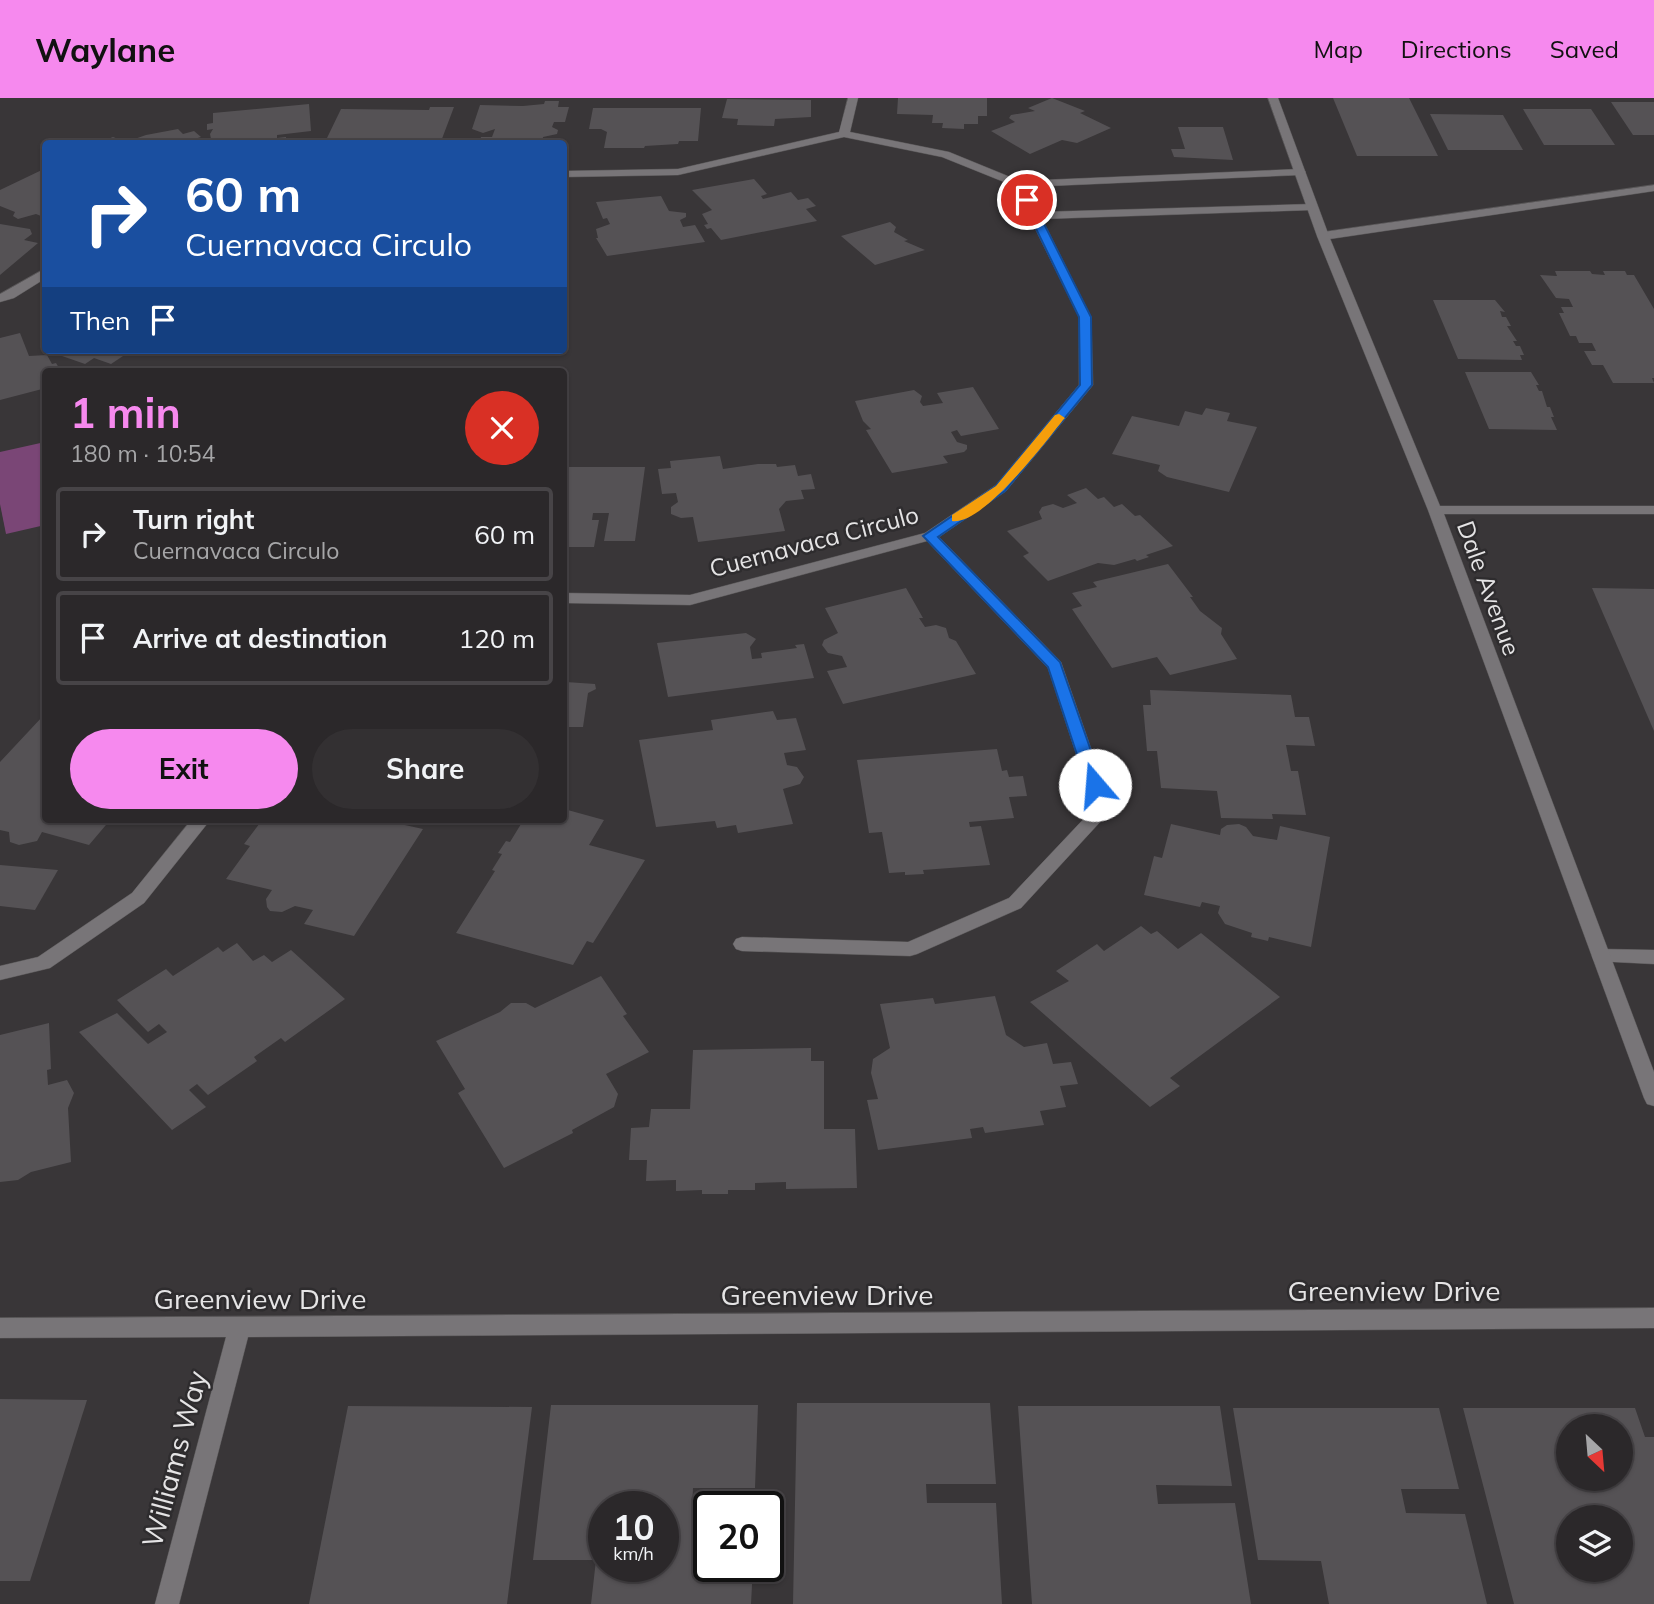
<!DOCTYPE html>
<html lang="en">
<head>
<meta charset="utf-8">
<style>
	body { margin:0; font-family:Mulish,sans-serif; background:#333032; color:#f1f3f6; height:100vh; display:flex; flex-direction:column; font-size:26px; white-space:nowrap }
	* { box-sizing:border-box; margin:0 }
	p { font-size:23px; color:#a6a6a8 }
	.icon { flex:none; width:38px; height:38px; fill:none; stroke:currentColor; stroke-width:2; stroke-linecap:round; stroke-linejoin:round }
	.map { position:relative; flex:1; overflow:hidden }
	.drawer { position:absolute; left:42px; top:270px; width:525px; height:455px; display:flex; flex-direction:column; background:#2b282a; border-radius:7px; box-shadow:0 2px 5px #0004,0 0 0 2px #474447 }
	.drawer>* { flex:none }
	.hud { position:absolute; left:42px; top:42px; width:525px; height:214px; border-radius:7px; box-shadow:0 2px 5px #0004,0 0 0 2px #474447; background:#1a4fa0; color:#fff; overflow:hidden }
	.needle { width:46px; rotate:154deg }
	.tools { position:absolute; left:1556px; top:1316px; display:grid; gap:14px }
	.tools a { display:grid; place-items:center; width:77px; height:77px; border-radius:50%; background:#2b282a; box-shadow:0 2px 5px #0004,0 0 0 2px #474447; font-size:35px }
	.speed { position:absolute; left:588px; top:1393px; display:flex; gap:14px; font-size:35px; font-weight:700; text-align:center }
	.speed>* { display:grid; place-content:center; width:91px; height:91px; border-radius:50%; background:#2b282a; box-shadow:0 2px 5px #0004,0 0 0 2px #474447; line-height:1 }
	.speed small { font-size:18px; font-weight:400 }
	.speed .limit { border:4px solid #111; border-radius:10px; background:#fff; color:#111 }
	.pin { position:absolute; display:grid; place-items:center; width:60px; height:60px; color:#fff; margin:-30px; border:4px solid #fff; border-radius:50%; box-shadow:0 2px 7px #0007 }
	.me { position:absolute; width:77px; margin:-38px; rotate:342deg; stroke-linejoin:round; filter:drop-shadow(0 0 5px #0008) }
	.turn { display:flex; align-items:center; gap:24px; height:147px; padding:0 28px; font-size:32px }
	.turn .icon { width:91px; height:91px; stroke-width:2.5 }
	.turn b { display:block; font-size:49px; line-height:60px }
	.then { display:flex; align-items:center; height:66px; padding:0 28px; background:#0003; gap:14px; font-size:26px }
	.round { display:grid; place-items:center; flex:none; width:74px; height:74px; border-radius:37px; background:#333032 }
	.summary { display:flex; align-items:center; justify-content:space-between; height:119px; padding:0 28px }
	h1 { font-size:42px; font-weight:700; line-height:52px; color:#f689ee }
	.button { display:flex; gap:14px; margin-top:auto; padding:14px 28px }
	.button a { flex:1; height:80px; border-radius:42px; background:#f689ee; color:#111; font-size:28px; font-weight:700; line-height:80px; text-align:center }
	.button a+a { background:#333032; color:#f1f3f6 }
	ul { padding:0; list-style:none }
	li { display:flex; align-items:center; gap:21px; height:94px; margin:0 14px 10px; padding:0 14px; border:4px solid #474447; border-radius:7px }
	li div { flex:1 }
	li b { display:block; font-size:26px }
	li em { font-style:normal }
	header { display:flex; align-items:center; gap:42px; box-sizing:border-box; height:98px; padding:0 35px; background:#f689ee; color:#111 }
	header strong { font-size:33px }
	nav { display:flex; gap:38px; margin-inline-start:auto; font-size:24px }
	.map>svg:first-child { display:block }
	.green { fill:#7a4676 }
	.building { fill:#555255; fill-rule:evenodd }
	.lines { fill:none; stroke-linecap:round; stroke-linejoin:round }
	.service-casing { stroke:#575556; stroke-width:1 }
	.minor-casing { stroke:#575556; stroke-width:1 }
	.service { fill:#787578; fill-rule:evenodd }
	.minor { fill:#787578; fill-rule:evenodd }
	.route { fill:#1a73e8; stroke:#114b97; stroke-width:2 }
	.slow { fill:#f59e0b }
	.labels { text-anchor:middle; dominant-baseline:central; stroke-width:5; stroke-linejoin:round; paint-order:stroke }
	.street-label { font-size:24px; fill:#e5e4e5; stroke:#2e2c2e }
	.near-street-label { font-size:28px; fill:#e5e4e5; stroke:#2e2c2e }
</style>
</head>
<body>
<header>
<strong>Waylane</strong>
<nav><a>Map</a><a>Directions</a><a>Saved</a></nav>
</header>
<div class="map">
<svg width="1654" height="1506" viewBox="0 0 1654 1506">
	<rect width="100%" height="100%" fill="#393638"/>
	<polygon class="green" points="45,344 45,427 6,436 0,406 0,354"/>
	<g class="building">
		<polygon points="898,0 987,0 987,18 978,18 978,26 964,26 964,31 942,30 943,25 932,25 933,17 897,16"/>
		<polygon points="1052,0 1085,13 1080,15 1111,30 1077,45 1062,42 1030,56 991,33 1015,24 1009,20 1011,17 1035,13 1028,10"/>
		<polygon points="1333,0 1409,0 1438,58 1357,58"/>
		<polygon points="727,1 811,2 811,19 775,21 774,28 737,27 738,21 722,20"/>
		<polygon points="545,3 559,3 558,9 569,9 565,24 554,24 552,29 558,32 557,36 543,39 542,46 479,46 481,39 492,39 495,31 483,35 472,31 480,7 523,8 544,6"/>
		<polygon points="1611,4 1654,4 1654,37 1633,37"/>
		<polygon points="309,6 311,33 277,37 277,40 286,39 286,46 212,46 210,36 213,31 207,32 207,26 213,25 213,15"/>
		<polygon points="430,9 454,9 440,46 346,46 347,43 331,43 327,40 341,11 429,12"/>
		<polygon points="593,10 701,10 698,43 679,43 678,46 645,48 644,50 604,50 607,34 601,31 589,31"/>
		<polygon points="1523,11 1591,11 1615,47 1544,47"/>
		<polygon points="1430,16 1503,17 1523,52 1448,52"/>
		<polygon points="1178,29 1223,29 1233,62 1174,59 1171,51 1185,51"/>
		<polygon points="178,31 183,36 194,33 201,39 191,42 194,46 95,46 113,39 126,44 146,37"/>
		<polygon points="46,70 46,120 36,116 18,121 13,118 15,114 0,108 0,92"/>
		<polygon points="754,81 767,96 761,98 763,101 791,94 798,102 808,100 816,108 806,111 817,123 721,142 711,130 707,131 704,127 708,126 702,116 712,112 692,92"/>
		<polygon points="661,98 669,113 686,115 686,119 680,122 683,129 695,127 705,144 607,158 596,140 598,140 596,131 610,126 607,120 603,121 596,104"/>
		<polygon points="890,124 896,129 894,134 908,142 904,143 925,152 875,167 841,138"/>
		<polygon points="0,126 30,131 32,136 24,142 38,145 0,177"/>
		<polygon points="1555,173 1590,173 1592,176 1605,177 1603,173 1625,173 1627,177 1634,177 1654,211 1654,280 1652,280 1654,285 1613,285 1603,267 1592,267 1584,253 1596,253 1592,245 1579,245 1576,238 1570,238 1559,215 1564,215 1561,209 1573,209 1569,201 1556,200 1540,177 1557,178"/>
		<polygon points="1433,202 1495,202 1505,214 1500,213 1502,219 1506,219 1511,228 1507,228 1517,243 1513,243 1516,248 1520,248 1524,257 1520,257 1522,262 1458,261"/>
		<polygon points="20,235 29,258 47,257 52,266 56,265 59,270 46,273 46,290 0,302 0,240"/>
		<polygon points="70,252 132,252 111,266 94,260 85,266 62,258"/>
		<polygon points="1465,274 1531,274 1539,287 1536,287 1539,293 1542,293 1547,309 1550,309 1554,319 1551,319 1557,332 1489,331"/>
		<polygon points="973,289 999,331 961,338 957,332 951,334 957,344 967,347 967,351 964,354 943,358 948,365 892,375 866,332 871,331 863,323 855,303 914,292 922,298 920,304 923,308 943,305 937,295"/>
		<polygon points="1206,310 1230,315 1227,323 1257,329 1229,394 1167,379 1158,373 1160,367 1112,356 1132,318 1179,328 1185,313 1202,317"/>
		<polygon points="720,358 723,371 758,366 776,366 777,369 795,367 798,378 811,376 815,391 801,392 804,401 786,403 779,411 785,433 698,444 693,419 681,420 671,416 671,409 678,404 676,395 662,396 658,371 671,370 670,363"/>
		<polygon points="569,369 645,369 635,443 604,443 609,415 593,415 592,422 599,422 594,449 564,449 564,374 568,374"/>
		<polygon points="1086,390 1098,401 1104,399 1114,409 1122,406 1135,418 1140,417 1173,448 1146,457 1149,459 1137,463 1135,461 1114,467 1098,465 1048,483 1023,458 1029,455 1007,433 1042,421 1039,414 1042,409 1053,406 1063,410 1077,405 1067,397"/>
		<polygon points="1168,466 1193,499 1190,499 1200,513 1222,530 1221,536 1237,561 1170,577 1157,559 1112,570 1072,511 1082,508 1072,495 1097,489 1093,484"/>
		<polygon points="906,490 923,520 919,520 925,529 936,527 946,530 949,540 956,543 976,576 843,606 827,573 847,569 842,558 828,555 822,547 824,542 838,535 825,510"/>
		<polygon points="1592,490 1654,491 1654,633"/>
		<polygon points="746,535 756,541 750,549 752,561 762,560 761,555 797,550 795,547 804,546 814,580 668,599 657,545"/>
		<polygon points="564,572 568,572 566,584 595,586 596,591 588,595 583,629 564,629"/>
		<polygon points="1150,592 1291,597 1295,619 1309,619 1315,648 1286,647 1291,673 1298,673 1306,717 1272,716 1273,721 1221,720 1217,693 1161,690 1157,653 1147,653 1143,607 1151,607"/>
		<polygon points="773,613 777,622 796,620 806,652 784,655 787,667 797,669 804,679 800,686 783,691 793,726 738,735 736,727 717,730 715,723 656,729 639,642 713,632 711,622"/>
		<polygon points="43,618 46,619 46,721 111,721 89,747 42,734 37,743 19,747 10,744 9,734 0,732 0,664"/>
		<polygon points="997,651 1002,673 1007,672 1009,679 1023,678 1027,698 1009,699 1014,720 969,724 970,729 981,728 990,767 923,772 924,776 905,777 905,774 889,775 882,734 869,735 857,662"/>
		<polygon points="564,711 604,722 589,747 645,762 593,845 587,843 573,867 456,835 495,773 492,772 502,756 498,755 506,743 510,744 521,726 525,727 529,721 564,721"/>
		<polygon points="263,721 393,721 391,724 423,731 354,838 304,826 313,812 295,808 282,814 270,813 267,809 266,801 272,792 226,781 250,748 244,746"/>
		<polygon points="1171,726 1220,737 1221,731 1227,727 1239,726 1246,729 1253,738 1277,742 1280,728 1330,739 1311,849 1269,839 1268,843 1251,839 1252,835 1225,826 1218,815 1220,808 1202,804 1200,809 1144,797 1154,758 1162,760"/>
		<polygon points="0,767 58,772 35,812 0,808"/>
		<polygon points="1141,828 1151,836 1157,833 1178,851 1201,835 1280,899 1170,980 1180,988 1150,1009 1030,904 1069,883 1056,873 1097,846 1104,853"/>
		<polygon points="237,845 253,863 264,857 272,864 291,852 345,901 285,944 281,940 254,959 257,963 208,997 197,986 189,992 206,1009 172,1032 79,934 117,915 148,946 167,934 159,926 148,934 117,902 166,871 173,878 218,849 223,854"/>
		<polygon points="601,878 627,916 623,918 649,954 606,976 618,996 614,1009 572,1032 573,1035 504,1070 458,995 465,991 436,943 500,914 511,905 526,905 535,910"/>
		<polygon points="995,898 1006,937 1024,949 1047,945 1053,966 1071,964 1078,986 1060,988 1066,1009 1040,1013 1044,1027 985,1035 983,1029 970,1031 972,1040 878,1052 867,1002 878,1001 871,975 873,961 890,950 880,906 933,900 935,906"/>
		<polygon points="49,925 51,971 47,972 48,987 67,982 74,995 68,1010 71,1064 31,1074 18,1082 0,1084 0,937"/>
		<polygon points="811,950 811,963 824,963 824,1031 855,1031 857,1090 786,1091 786,1084 755,1085 755,1092 728,1092 728,1096 702,1096 702,1092 676,1093 676,1082 646,1083 647,1062 629,1062 631,1030 649,1029 651,1011 690,1011 693,952"/>
		<polygon points="0,1301 87,1302 30,1483 0,1483"/>
		<polygon points="797,1305 990,1305 996,1386 926,1386 927,1405 996,1405 1002,1506 793,1506"/>
		<path d="M551 1307H758L755 1390H693L692 1413H709V1468H753L751 1506H591L596 1462H533ZM604 1409H663V1468H604Z"/>
		<polygon points="348,1308 532,1309 507,1506 309,1506"/>
		<polygon points="1018,1308 1220,1308 1232,1388 1156,1387 1158,1406 1235,1405 1251,1506 1032,1506"/>
		<polygon points="1233,1310 1439,1310 1459,1391 1401,1391 1406,1415 1465,1416 1487,1506 1329,1506 1321,1463 1258,1462"/>
		<path d="M1463 1310H1635L1645 1339H1654V1506H1514ZM1568 1328H1620V1381H1568ZM1568 1419H1620V1472H1568Z"/>
	</g>
	<g class="lines">
		<defs>
			<g id="service">
				<polygon points="848,0 858,0 850,34 949,54 1020,83 1300,71 1306,74 1300,77 1026,89 1039,114 1312,106 1318,109 1312,112 1042,121 1091,219 1093,287 1006,393 939,439 1061,564 1112,711 1021,810 917,856 910,858 742,853 736,851 733,846 736,841 742,839 908,844 1009,800 1094,710 1048,570 927,443 690,507 564,505 564,495 690,497 925,435 996,387 1079,287 1079,219 1014,88 942,59 844,39 678,77 564,79 564,73 678,71 839,34"/>
				<polygon points="1654,87 1654,93 1323,142 1317,138 1323,134"/>
				<polygon points="46,170 46,180 14,200 0,204 0,196"/>
				<polygon points="192,721 211,721 144,805 50,870 0,882 0,868 38,859 132,795"/>
				<polygon points="1601,851 1654,852 1654,866 1594,863 1592,858 1594,853"/>
			</g>
			<g id="minor">
				<polygon points="1268,0 1278,0 1329,138 1440,408 1654,408 1654,416 1444,416 1654,974 1654,1008 1647,1006 1644,1000 1428,412 1317,138"/>
				<polygon points="1654,1210 1654,1230 248,1239 179,1506 155,1506 226,1239 0,1240 0,1220"/>
			</g>
		</defs>
		<use href="#service" class="service-casing"/>
		<use href="#minor" class="minor-casing"/>
		<use href="#service" class="service"/>
		<use href="#minor" class="minor"/>
	</g>
	<polygon class="route" points="1027,99 1032,102 1091,219 1092,287 1005,393 938,439 1060,564 1103,687 1095,692 1087,687 1048,569 923,438 996,388 1080,287 1079,219 1022,102"/>
	<path class="slow" d="M1059 316 1065 320 1063 322C1045 345 982 428 952 423V417L996 388 1055 317Z"/>
	<g class="labels">
		<g class="street-label">
			<text transform="translate(814 443) rotate(-15)">Cuernavaca Circulo</text>
			<text transform="translate(1489 490) rotate(70)">Dale Avenue</text>
		</g>
		<g class="near-street-label">
			<text x="1394" y="1192">Greenview Drive</text>
			<text x="827" y="1196">Greenview Drive</text>
			<text x="260" y="1200">Greenview Drive</text>
			<text transform="translate(174 1361) rotate(-75)">Williams Way</text>
		</g>
	</g>
</svg>
<div class="tools">
<a><svg class="needle" viewBox="-14 -14 28 28"><path d="M0-13l5 13h-10z" fill="#e53935"/><path d="M0 13l5-13h-10z" fill="#a6a6a8"/></svg></a>
<a><svg class="icon" aria-label="layers" viewBox="0 0 24 24"><path d="M12 4l9 5-9 5-9-5zM3 14l9 5 9-5"/></svg></a>
</div>
<div class="speed"><div>10<small>km/h</small></div><div class="limit">20</div></div>
<div class="pin" style="left:1027px;top:102px;background:#d93025"><svg class="icon" aria-label="arrive" viewBox="0 0 24 24"><path d="M6 21V4h12l-3 4 3 4H6"/></svg></div>
<svg class="me" style="left:1095px;top:687px" viewBox="-20 -20 40 40"><circle r="19" fill="#fff"/><path d="M0-13L10 11 0 6-10 11z" fill="#1a73e8"/></svg>
<div class="hud">
<div class="turn"><svg class="icon" aria-label="right" viewBox="0 0 24 24"><path d="M7 20v-9h11M14 6l5 5-5 5"/></svg><div><b>60 m</b>Cuernavaca Circulo</div></div>
<div class="then">Then<svg class="icon" aria-label="arrive" viewBox="0 0 24 24"><path d="M6 21V4h12l-3 4 3 4H6"/></svg></div>
</div>
<section class="drawer">
<div class="summary"><div><h1>1 min</h1><p>180 m · 10:54</p></div><a class="round" style="background:#d93025;color:#fff"><svg class="icon" aria-label="close" viewBox="0 0 24 24"><path d="M6 6l12 12M18 6L6 18"/></svg></a></div>
<ul>
<li><svg class="icon" aria-label="right" viewBox="0 0 24 24"><path d="M7 20v-9h11M14 6l5 5-5 5"/></svg><div><b>Turn right</b><p>Cuernavaca Circulo</p></div><em>60 m</em></li>
<li><svg class="icon" aria-label="arrive" viewBox="0 0 24 24"><path d="M6 21V4h12l-3 4 3 4H6"/></svg><div><b>Arrive at destination</b></div><em>120 m</em></li>
</ul>
<div class="button"><a>Exit</a><a>Share</a></div>
</section>
</div>
</body>
</html>
